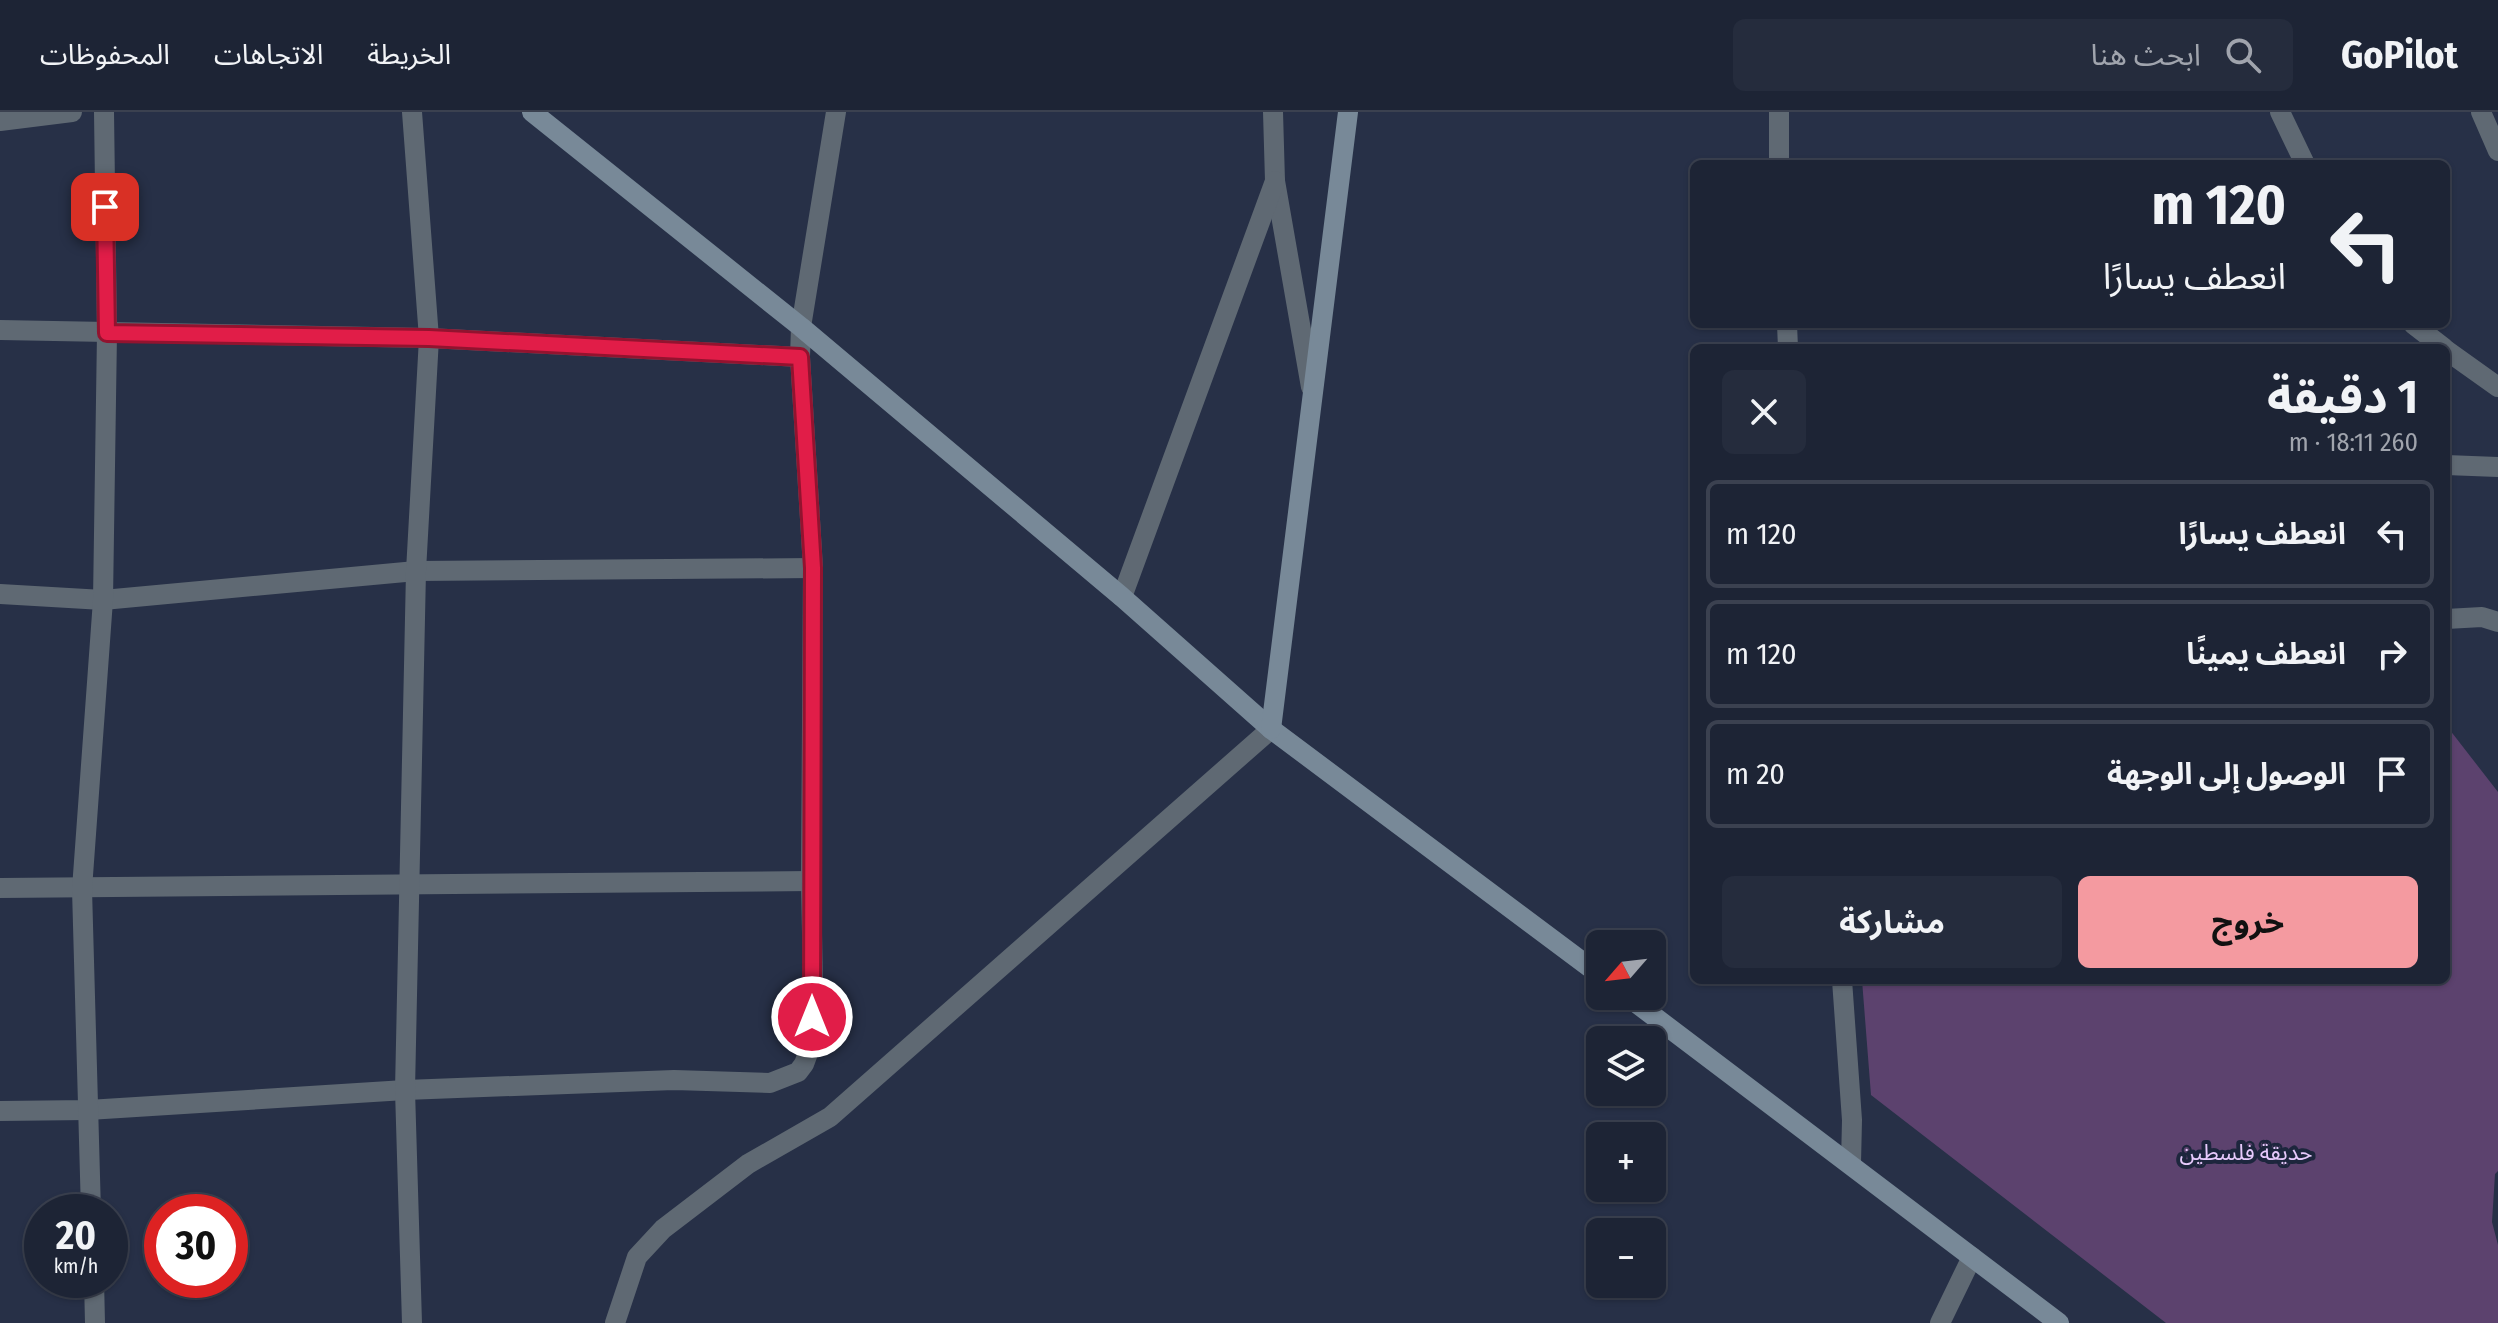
<!DOCTYPE html>
<html lang="ar">
<head>
<meta charset="utf-8">
<style>
	body { margin:0; font-family:"Fira Sans Condensed","Noto Sans Arabic",sans-serif; background:#252c3d; color:#f1f3f6; direction:rtl; height:100vh; display:flex; flex-direction:column; font-size:30px; white-space:nowrap }
	* { box-sizing:border-box; margin:0 }
	p { font-size:26px; color:#a0a4ad }
	.icon { flex:none; width:44px; height:44px; fill:none; stroke:currentColor; stroke-width:2; stroke-linecap:round; stroke-linejoin:round }
	.map { position:relative; flex:1; overflow:hidden; direction:ltr }
	.panel { position:absolute; left:1690px; top:232px; width:760px; height:640px; display:flex; flex-direction:column; background:#1d2435; border-radius:12px; box-shadow:0 2px 6px #0004,0 0 0 2px #3b4150; direction:rtl }
	.panel>* { flex:none }
	.top-card { position:absolute; left:1690px; top:48px; width:760px; height:168px; border-radius:12px; box-shadow:0 2px 6px #0004,0 0 0 2px #3b4150; direction:rtl; background:#1d2435; color:#f1f3f6; overflow:hidden }
	.needle { width:52px; rotate:242deg }
	.controls { position:absolute; left:1586px; top:818px; display:grid; gap:16px }
	.controls a { display:grid; place-items:center; width:80px; height:80px; border-radius:12px; background:#1d2435; box-shadow:0 2px 6px #0004,0 0 0 2px #3b4150; font-size:40px }
	.speed { position:absolute; left:24px; top:1082px; display:flex; gap:16px; font-size:40px; font-weight:700; text-align:center }
	.speed>* { display:grid; place-content:center; width:104px; height:104px; border-radius:50%; background:#1d2435; box-shadow:0 2px 6px #0004,0 0 0 2px #3b4150; line-height:1 }
	.speed small { font-size:20px; font-weight:400 }
	.speed .limit { border:12px solid #d22; background:#fff; color:#111 }
	.pin { position:absolute; display:grid; place-items:center; width:68px; height:68px; color:#fff; margin:-34px; border-radius:16px; box-shadow:0 4px 12px #0006 }
	.me { position:absolute; width:88px; margin:-44px; rotate:0deg; stroke-linejoin:round; filter:drop-shadow(0 0 6px #0008) }
	.turn { display:flex; align-items:center; gap:28px; height:168px; padding:0 32px; font-size:36px }
	.turn .icon { width:104px; height:104px; stroke-width:2.5 }
	.turn b { display:block; font-size:56px; line-height:68px }
	.round { display:grid; place-items:center; flex:none; width:84px; height:84px; border-radius:12px; background:#252c3d }
	.overview { display:flex; align-items:center; justify-content:space-between; height:136px; padding:0 32px }
	h1 { font-size:48px; font-weight:700; line-height:60px }
	.cta { display:flex; gap:16px; margin-top:auto; padding:16px 32px }
	.cta a { flex:1; height:92px; border-radius:12px; background:#f49aa0; color:#111; font-size:32px; font-weight:700; line-height:92px; text-align:center }
	.cta a+a { background:#252c3d; color:#f1f3f6 }
	ul { padding:0; list-style:none }
	li { display:flex; align-items:center; gap:24px; height:108px; margin:0 16px 12px; padding:0 16px; border:4px solid #3b4150; border-radius:12px }
	li div { flex:1 }
	li b { display:block; font-size:30px }
	li em { font-style:normal }
	header { display:flex; align-items:center; gap:48px; box-sizing:border-box; height:112px; padding:0 40px; background:#1d2435; border-bottom:2px solid #3b4150 }
	header strong { font-size:38px }
	nav { display:flex; gap:44px; margin-inline-start:auto; font-size:28px }
	.search { width:560px; height:72px; background:#252c3d; display:flex; align-items:center; gap:20px; box-sizing:border-box; padding:0 28px; border-radius:12px; color:#a0a4ad; font-size:30px }
	.map>svg:first-child { display:block }
	.green { fill:#5c426e }
	.lines { fill:none; stroke-linecap:round; stroke-linejoin:round }
	.street { stroke:#5f6973; stroke-width:20 }
	.secondary { stroke:#788998; stroke-width:20 }
	.route-casing { stroke:#92132f; stroke-width:20 }
	.route { stroke:#e11d48; stroke-width:14 }
	.labels { text-anchor:middle; dominant-baseline:central; stroke-width:8; stroke-linejoin:round; paint-order:stroke }
	.park-label { font-size:22px; fill:#e7cafc; stroke:#1d263d }
</style>
</head>
<body>
<header>
<strong>GoPilot</strong>
<div class="search"><svg class="icon" aria-label="search" viewBox="0 0 24 24"><circle cx="10" cy="10" r="6"/><path d="M15 15l6 6"/></svg>ابحث هنا</div>
<nav><a>الخريطة</a><a>الاتجاهات</a><a>المحفوظات</a></nav>
</header>
<div class="map">
<svg width="2498" height="1211" viewBox="0 0 2498 1211">
	<rect width="100%" height="100%" fill="#273047"/>
	<polygon class="green" points="2446,613 2498,680 2498,1059 2495,1062 2492,1110 2498,1133 2498,1211 2166,1211 1871,983 1862,868 2446,868"/>
	<g class="lines">
		<g class="street">
			<polyline points="1273,0 1275,69 1311,275"/>
			<polyline points="1779,0 1779,52"/>
			<polyline points="2280,0 2305,52"/>
			<polyline points="2481,0 2498,39"/>
			<polyline points="0,9 72,0"/>
			<polyline points="1787,212 1788,236"/>
			<polyline points="2413,212 2444,236"/>
			<polyline points="0,218 429,226 800,245"/>
			<polyline points="2446,238 2498,275"/>
			<polyline points="2446,353 2498,355"/>
			<polyline points="0,482 103,488 416,459 813,456"/>
			<polyline points="1122,485 1275,69"/>
			<polyline points="2446,507 2482,505 2498,510"/>
			<polyline points="0,776 811,769"/>
			<polyline points="1842,868 1852,1008 1851,1051"/>
			<polyline points="0,999 88,998 405,978 674,968 770,971 798,960 804,952 814,925 811,769 813,456 800,245 801,215 836,0"/>
			<polyline points="91,1100 82,777 103,488 107,221 104,0"/>
			<polyline points="94,1168 95,1211"/>
			<polyline points="412,1211 405,978 416,459 429,226 412,0"/>
			<polyline points="615,1211 637,1145 663,1117 748,1052 830,1005 1271,617"/>
			<polyline points="1940,1211 1972,1145"/>
		</g>
		<g class="secondary">
			<polyline points="532,0 801,215 1122,485 1271,617 1600,863"/>
			<polyline points="1271,617 1348,0"/>
			<polyline points="1627,884 2059,1211"/>
		</g>
	</g>
	<g class="lines">
		<defs>
			<polyline id="route" points="105,95 107,221 429,226 800,245 813,456 812,905"/>
		</defs>
		<use href="#route" class="route-casing"/>
		<use href="#route" class="route"/>
	</g>
	<g class="labels">
		<g class="park-label">
			<text x="2246" y="1040">حديقة فلسطين</text>
		</g>
	</g>
</svg>
<div class="controls">
<a><svg class="needle" viewBox="-14 -14 28 28"><path d="M0-13l5 13h-10z" fill="#e53935"/><path d="M0 13l5-13h-10z" fill="#a0a4ad"/></svg></a>
<a><svg class="icon" aria-label="layers" viewBox="0 0 24 24"><path d="M12 4l9 5-9 5-9-5zM3 14l9 5 9-5"/></svg></a>
<a>+</a>
<a>−</a>
</div>
<div class="speed"><div>20<small>km/h</small></div><div class="limit">30</div></div>
<div class="pin" style="left:105px;top:95px;background:#d93025"><svg class="icon" aria-label="arrive" viewBox="0 0 24 24"><path d="M6 21V4h12l-3 4 3 4H6"/></svg></div>
<svg class="me" style="left:812px;top:905px" viewBox="-20 -20 40 40"><circle r="17" fill="#e11d48" stroke="#fff" stroke-width="3"/><path d="M0-11L8 9 0 5-8 9z" fill="#fff"/></svg>
<div class="top-card">
<div class="turn"><svg class="icon" aria-label="left" viewBox="0 0 24 24"><path d="M17 20v-9H6M10 6l-5 5 5 5"/></svg><div><b>120 m</b>انعطف يسارًا</div></div>
</div>
<section class="panel">
<div class="overview"><div><h1>1 دقيقة</h1><p>260 m · 18:11</p></div><a class="round"><svg class="icon" aria-label="close" viewBox="0 0 24 24"><path d="M6 6l12 12M18 6L6 18"/></svg></a></div>
<ul>
<li><svg class="icon" aria-label="left" viewBox="0 0 24 24"><path d="M17 20v-9H6M10 6l-5 5 5 5"/></svg><div><b>انعطف يسارًا</b></div><em>120 m</em></li>
<li><svg class="icon" aria-label="right" viewBox="0 0 24 24"><path d="M7 20v-9h11M14 6l5 5-5 5"/></svg><div><b>انعطف يمينًا</b></div><em>120 m</em></li>
<li><svg class="icon" aria-label="arrive" viewBox="0 0 24 24"><path d="M6 21V4h12l-3 4 3 4H6"/></svg><div><b>الوصول إلى الوجهة</b></div><em>20 m</em></li>
</ul>
<div class="cta"><a>خروج</a><a>مشاركة</a></div>
</section>
</div>
</body>
</html>
